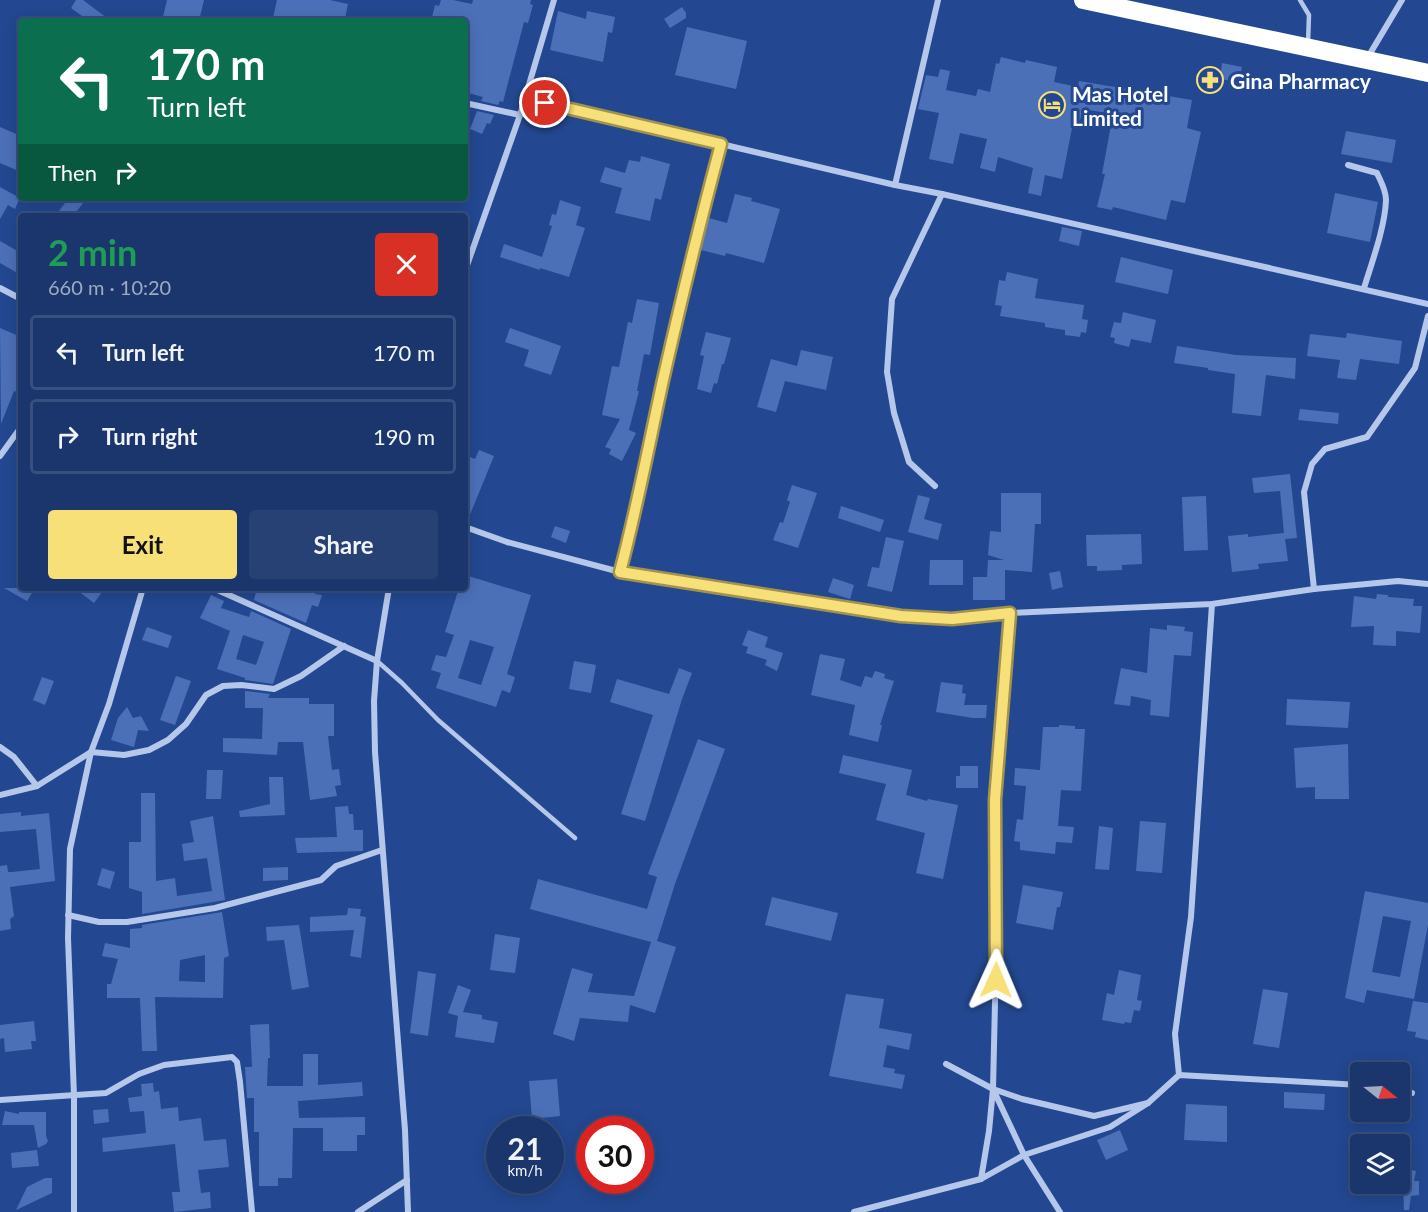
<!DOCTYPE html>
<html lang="en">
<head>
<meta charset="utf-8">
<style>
	body { margin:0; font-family:Lato,sans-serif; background:#274175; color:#f1f3f6; height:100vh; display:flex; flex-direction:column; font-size:22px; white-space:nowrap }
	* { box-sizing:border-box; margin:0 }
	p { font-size:20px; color:#9fabc2 }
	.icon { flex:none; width:33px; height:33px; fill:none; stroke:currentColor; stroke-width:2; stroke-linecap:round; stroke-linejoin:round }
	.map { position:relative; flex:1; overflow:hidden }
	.sheet { position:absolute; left:18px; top:213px; width:450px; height:378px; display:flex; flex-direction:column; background:#1a366d; border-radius:6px; box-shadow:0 3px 15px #0003,0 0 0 2px #385080 }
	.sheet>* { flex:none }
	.guide { position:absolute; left:18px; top:18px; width:450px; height:183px; border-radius:6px; box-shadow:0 3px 15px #0003,0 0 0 2px #385080; background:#0b6e4f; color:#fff; overflow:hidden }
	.needle { width:39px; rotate:108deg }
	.tools { position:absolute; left:1350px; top:1062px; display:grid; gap:12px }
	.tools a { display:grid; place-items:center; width:60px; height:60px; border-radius:6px; background:#1a366d; box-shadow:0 3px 15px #0003,0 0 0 2px #385080; font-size:30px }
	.speed { position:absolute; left:486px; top:1116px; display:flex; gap:12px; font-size:30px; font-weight:700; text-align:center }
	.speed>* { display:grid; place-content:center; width:78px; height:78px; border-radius:50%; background:#1a366d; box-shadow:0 3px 15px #0003,0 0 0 2px #385080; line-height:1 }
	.speed small { font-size:15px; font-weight:400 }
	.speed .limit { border:9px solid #d22; background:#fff; color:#111 }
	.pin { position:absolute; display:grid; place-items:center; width:51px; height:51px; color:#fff; margin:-26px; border:3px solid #fff; border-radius:50%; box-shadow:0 2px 6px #0007 }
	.me { position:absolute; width:66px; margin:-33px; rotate:1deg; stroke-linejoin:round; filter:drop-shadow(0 0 4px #0008) }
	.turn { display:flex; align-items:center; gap:21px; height:126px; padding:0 30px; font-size:27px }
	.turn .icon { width:78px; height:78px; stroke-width:2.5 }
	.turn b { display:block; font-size:42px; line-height:51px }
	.then { display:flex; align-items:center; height:57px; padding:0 30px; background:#0003; gap:12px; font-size:22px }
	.round { display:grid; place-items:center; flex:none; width:63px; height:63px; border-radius:6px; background:#274175 }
	.summary { display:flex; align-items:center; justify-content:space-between; height:102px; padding:0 30px }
	h1 { font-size:36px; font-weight:700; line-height:45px; color:#1e9e55 }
	.action { display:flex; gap:12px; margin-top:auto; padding:12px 30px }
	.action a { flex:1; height:69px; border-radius:6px; background:#f7e078; color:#111; font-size:24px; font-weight:700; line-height:69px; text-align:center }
	.action a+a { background:#274175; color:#f1f3f6 }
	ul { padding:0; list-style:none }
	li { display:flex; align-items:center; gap:18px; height:75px; margin:0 12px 9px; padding:0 18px; border:3px solid #385080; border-radius:6px }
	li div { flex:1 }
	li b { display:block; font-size:22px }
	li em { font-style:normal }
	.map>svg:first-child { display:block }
	.building { fill:#4c70b8; fill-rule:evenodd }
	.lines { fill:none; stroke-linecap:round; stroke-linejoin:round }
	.lane { stroke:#b5c8ec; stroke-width:4.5 }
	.street { stroke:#b5c8ec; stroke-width:6 }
	.highway { stroke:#fff; stroke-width:18 }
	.route-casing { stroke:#a1924e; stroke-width:15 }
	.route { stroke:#f7e078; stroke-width:10 }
	.labels { text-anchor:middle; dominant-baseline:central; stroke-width:6; stroke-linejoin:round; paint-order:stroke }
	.poi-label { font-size:21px; font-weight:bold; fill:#fff; stroke:#234891; text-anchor:start }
</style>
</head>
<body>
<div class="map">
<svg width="1428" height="1212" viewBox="0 0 1428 1212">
	<rect width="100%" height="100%" fill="#234891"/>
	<g class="building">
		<polygon points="76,0 83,0 111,21 89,21 71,8"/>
		<polygon points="167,0 204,0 199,21 162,21"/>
		<polygon points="277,0 330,0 348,4 345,19 341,18 340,21 288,21 273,18"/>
		<polygon points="441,0 453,0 472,4 473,0 531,0 530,4 533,5 528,23 524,22 503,102 500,101 498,105 481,101 483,97 465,92 465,41 469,26 467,25 468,21 447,21 432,17 435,5 439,6"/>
		<polygon points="682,7 686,13 686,18 670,28 664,19"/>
		<polygon points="558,11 586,19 587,11 615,17 612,33 608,32 603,62 550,50"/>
		<polygon points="687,27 747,41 736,89 675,75"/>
		<polygon points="1001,57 1025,63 1026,60 1057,67 1054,82 1078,87 1079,81 1192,100 1187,128 1201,132 1185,203 1171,200 1166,220 1113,207 1112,210 1097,207 1105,174 1102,174 1113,114 1083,109 1079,124 1073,123 1062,179 1045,175 1041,196 1028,193 1033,168 998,157 995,172 980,168 987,139 960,133 953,164 929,159 939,113 918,109 926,75 938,77 940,69 950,71 946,90 976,96 978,89 990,92 996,63 999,64"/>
		<polygon points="1222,63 1242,67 1239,82 1220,79"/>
		<polygon points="477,111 494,115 490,124 487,123 482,134 470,129"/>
		<polygon points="0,127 21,136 21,172 0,163"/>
		<polygon points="1346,131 1396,140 1392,163 1341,154"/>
		<polygon points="641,156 670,164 661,200 655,198 650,221 615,213 622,188 600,182 605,167 625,173 629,160 640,162"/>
		<polygon points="0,187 20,198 15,209 8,205 0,219"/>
		<polygon points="1335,193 1378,202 1370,242 1327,233"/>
		<polygon points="735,194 752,198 751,201 780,209 764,263 726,253 725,256 701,250 709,218 727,223"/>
		<polygon points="69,198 87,198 73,216 55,216"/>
		<polygon points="560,200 581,207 576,225 585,228 569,277 540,268 540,270 500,257 504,244 542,257 552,226 549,225 552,214 556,215"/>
		<polygon points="1062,227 1082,231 1079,246 1059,241"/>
		<polygon points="0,241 21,253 21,275 0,263"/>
		<polygon points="1121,257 1173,270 1168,294 1115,282"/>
		<polygon points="1007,272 1038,279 1035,298 1084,305 1082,319 1088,320 1086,333 1081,332 1080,337 1065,335 1065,330 1045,327 1045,323 1000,316 1002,306 995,305 999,280 1005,281"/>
		<polygon points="637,299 659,303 650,355 644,354 637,391 639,391 629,430 636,433 622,461 609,454 611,449 605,447 620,419 602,415 612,366 619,367 628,322 632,323"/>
		<polygon points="1123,312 1156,320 1151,343 1131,339 1129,347 1114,343 1115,338 1110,337 1114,322 1121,323"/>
		<polygon points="0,328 21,337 21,383 17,392 14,391 1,424"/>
		<polygon points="510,328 561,346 551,375 524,366 529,350 505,342"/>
		<polygon points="706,332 731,338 724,364 722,364 717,384 714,383 711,393 697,389 704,356 700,355"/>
		<polygon points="1347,333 1402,341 1399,364 1360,359 1356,380 1337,378 1340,360 1307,356 1310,334 1346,338"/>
		<polygon points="1177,346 1236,355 1296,358 1295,379 1266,375 1261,416 1232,413 1235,374 1208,370 1208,368 1174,363"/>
		<polygon points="801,350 833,357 826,390 785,381 776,412 757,407 771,359 797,366"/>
		<polygon points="1300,409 1339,413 1338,424 1298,420"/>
		<polygon points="479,450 494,456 467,522 465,522 465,467 470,457 475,459"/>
		<polygon points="1290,474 1297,538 1285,539 1288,561 1258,564 1259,569 1232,572 1228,536 1248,534 1248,537 1284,533 1280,491 1254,493 1252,478"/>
		<polygon points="792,485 817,493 798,548 773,540 780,522 783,523 790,502 787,500"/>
		<polygon points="1001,493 1041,493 1041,524 1035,524 1032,572 1005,570 1005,600 973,600 973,577 987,577 988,560 1004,560 988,555 990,531 1001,532"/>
		<polygon points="918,495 930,498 924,519 942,524 938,540 908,532"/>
		<polygon points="1206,496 1208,550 1184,551 1182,497"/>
		<polygon points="841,506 884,520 880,532 838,518"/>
		<polygon points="555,526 570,531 566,543 551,537"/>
		<polygon points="1141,534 1142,564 1122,565 1122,570 1097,571 1097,566 1087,566 1086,535"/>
		<polygon points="886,537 904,541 892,592 867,586 872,567 879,568"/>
		<polygon points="930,560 963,560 963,585 929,585"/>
		<polygon points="1060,571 1063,587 1052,590 1049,573"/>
		<path d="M465 575 531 595 507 674 515 677 510 693 502 690 496 707 436 688 441 673 431 670 436 655 446 657 454 635 445 632 459 588H465ZM470 640 494 647 481 685 458 678Z"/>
		<polygon points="833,578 854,585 850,599 828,592"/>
		<polygon points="4,588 35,588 27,601"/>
		<polygon points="74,588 105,588 94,603"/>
		<polygon points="257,588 317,588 315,594 322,595 318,607 312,605 306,623 254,600"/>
		<polygon points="1377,594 1388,595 1388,597 1414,599 1413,606 1422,606 1420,633 1396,631 1396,646 1373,645 1374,626 1351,627 1354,596 1376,599"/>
		<path d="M211 595 224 601 221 608 249 617 251 611 291 629 273 684 245 680V678L217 669 230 631 200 618ZM243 635 264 642 256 665 236 659Z"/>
		<polygon points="1167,625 1185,627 1184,631 1193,632 1191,656 1174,655 1169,717 1150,715 1151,700 1131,696 1130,706 1114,704 1121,668 1147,673 1150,628 1167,630"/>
		<polygon points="147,627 172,636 168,648 142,640"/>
		<polygon points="748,630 768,637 765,647 783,653 777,671 765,665 767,660 746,653 748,647 742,645"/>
		<polygon points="820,654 845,659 840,680 861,687 865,676 872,678 875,671 885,674 884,678 894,681 880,725 882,725 878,742 849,735 855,705 811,695"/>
		<polygon points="574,661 596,665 591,693 569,689"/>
		<polygon points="679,668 692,673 682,699 645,821 621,814 653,715 610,702 617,679 669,694"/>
		<polygon points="176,676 191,681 175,725 160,720"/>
		<polygon points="42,677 54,681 45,705 33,700"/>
		<polygon points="941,682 963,685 962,693 966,694 964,705 987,705 986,718 973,718 936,712"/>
		<polygon points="245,691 270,694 268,698 309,698 309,704 334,704 334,736 328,736 332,770 339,769 341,785 335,786 337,796 310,800 303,742 278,742 277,755 223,752 223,738 262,739 263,708 245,708"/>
		<polygon points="1287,699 1350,702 1348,728 1286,725"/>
		<polygon points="127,707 133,718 141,716 149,731 138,730 134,747 111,740 118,718"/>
		<polygon points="1059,725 1075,726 1075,729 1085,729 1081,791 1061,790 1058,826 1074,827 1072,843 1056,842 1055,854 1020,850 1020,842 1014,841 1017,819 1023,820 1026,786 1014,785 1015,768 1040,770 1043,727 1059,727"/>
		<polygon points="698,739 725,749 675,884 657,941 676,947 655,1013 630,1005 628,1022 580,1018 574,1041 553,1034 572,968 593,974 588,992 634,996 651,942 530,909 538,879 647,909 657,877 648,874"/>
		<polygon points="1348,744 1349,799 1315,799 1315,787 1296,788 1294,748"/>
		<polygon points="843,755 912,770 906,795 927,801 928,799 958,805 943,879 916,873 925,833 876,820 886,784 839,773"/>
		<polygon points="960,766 978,766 978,788 956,788 956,776 960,776"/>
		<polygon points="207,770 223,770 221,799 206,799"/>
		<polygon points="269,777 283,777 285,815 240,817 239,811 270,804"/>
		<polygon points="141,793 155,793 156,881 175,878 177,896 212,891 207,858 184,861 182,844 194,842 190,821 213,816 225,900 142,914 142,892 129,888 129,842 141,842"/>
		<polygon points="348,806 349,814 353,814 354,830 363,830 363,851 297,853 295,838 337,837 335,807"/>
		<polygon points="21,812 21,816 49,813 55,881 10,887 14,916 10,919 11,929 0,931 0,866 7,865 8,872 12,872 40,869 36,829 0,832 0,814"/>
		<polygon points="1140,821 1166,823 1162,873 1136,871"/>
		<polygon points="1099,826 1113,828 1109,870 1095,869"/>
		<polygon points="288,867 288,880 263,881 263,868"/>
		<polygon points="102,868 115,872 110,889 97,885"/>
		<polygon points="1023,885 1063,892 1060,907 1057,907 1053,930 1016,923"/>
		<path d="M1365 891 1428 903V925L1414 999 1367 990 1364 1003 1345 998ZM1383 916 1411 921 1400 977 1372 972Z"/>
		<polygon points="772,897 838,913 831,941 765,925"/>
		<polygon points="348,908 361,909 360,916 366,917 361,958 350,956 354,930 310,932 310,917 347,915"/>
		<path d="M222 912 229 956 224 958 223 998 155 997 157 1051H142L140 998H107V984H111L118 959 102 956 105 943 130 948V929L142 928V925ZM205 955V982L179 981 180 960Z"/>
		<polygon points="299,925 309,987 292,990 284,940 267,941 266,927"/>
		<polygon points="495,934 520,938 515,973 490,970"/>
		<polygon points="1119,970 1141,975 1137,1000 1142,1001 1140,1011 1134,1010 1131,1023 1125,1022 1124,1024 1102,1020 1107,993 1114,995"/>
		<polygon points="418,971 436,974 428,1036 410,1033"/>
		<polygon points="458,985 471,990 463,1012 482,1015 482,1019 498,1022 494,1043 455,1037 458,1016 448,1013"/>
		<polygon points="1263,989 1288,993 1279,1048 1253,1044"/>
		<polygon points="846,994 884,999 879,1028 912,1034 909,1050 887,1045 883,1067 895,1069 894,1073 905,1075 902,1089 829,1076"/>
		<polygon points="1413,1001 1428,1003 1428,1040 1415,1037 1416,1032 1407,1031"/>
		<polygon points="34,1021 36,1041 31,1041 32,1049 5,1052 4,1038 0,1039 0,1025"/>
		<polygon points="269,1024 270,1058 268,1058 267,1086 303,1086 303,1054 318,1054 318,1085 362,1082 363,1096 298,1101 299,1118 365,1117 365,1135 357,1135 357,1151 323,1151 323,1128 293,1128 292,1178 278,1178 278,1186 259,1186 259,1132 254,1132 254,1098 247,1098 245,1067 252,1067 250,1025"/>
		<polygon points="557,1079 560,1116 532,1119 529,1081"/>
		<polygon points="153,1083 154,1092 159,1091 161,1109 178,1107 179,1121 201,1118 204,1141 226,1139 229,1167 198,1170 201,1193 210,1192 211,1208 174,1212 172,1192 180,1192 175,1144 103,1152 102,1138 146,1133 144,1111 130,1112 128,1098 142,1096 141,1084"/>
		<polygon points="1284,1092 1325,1094 1324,1110 1284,1108"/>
		<polygon points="1186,1104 1227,1106 1227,1142 1184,1140"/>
		<polygon points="108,1109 109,1122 94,1124 93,1110"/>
		<polygon points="5,1111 19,1114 19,1112 46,1112 46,1136 48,1141 46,1144 38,1148 34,1125 2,1125"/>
		<polygon points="1120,1130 1128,1150 1106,1160 1097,1140"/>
		<polygon points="37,1150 39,1166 12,1168 11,1153"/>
		<polygon points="1406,1169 1416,1171 1414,1181 1419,1181 1419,1195 1411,1196 1409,1210 1404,1210 1403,1181"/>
		<polygon points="45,1178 52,1178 52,1193 16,1210 27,1187"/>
	</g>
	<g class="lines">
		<g class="lane">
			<polyline points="1300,0 1309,15 1308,43"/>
			<polyline points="377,661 402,683 438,720 575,838"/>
		</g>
		<g class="street">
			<polyline points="1368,57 1402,0"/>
			<path d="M524 98 721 144C700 222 681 301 663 380 649 444 636 508 620 572"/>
			<polyline points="465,103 520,115"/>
			<polyline points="721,144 895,185 942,194 1428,304"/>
			<path d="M1348 165 1377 173C1381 182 1386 190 1386 200 1385 227 1372 262 1364 288"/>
			<polyline points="895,185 938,0"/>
			<polyline points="465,271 520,115 554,0"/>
			<polyline points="0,288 21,299"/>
			<polyline points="0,456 21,427"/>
			<polyline points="935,486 909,462 894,413 887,372 892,299 942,194"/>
			<polyline points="465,527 507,542 620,572 901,616 952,619 1010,613 1212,604 1314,589 1398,581 1428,584"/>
			<polyline points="213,588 377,661"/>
			<polyline points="389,588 377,661 374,701 375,752 405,1130 408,1212"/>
			<polyline points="1314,589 1304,492 1312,464 1325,449 1367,437 1415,368 1428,316"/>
			<polyline points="1010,613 995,800 996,959 993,1089 1022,1099 1094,1116 1148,1103"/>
			<polyline points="0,747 14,757 37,786"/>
			<polyline points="0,795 37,786 91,752 124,755 149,750 168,740 186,724 206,695 223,686 241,685 274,689 301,676 344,646"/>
			<polyline points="68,915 99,922 127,922 215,908 321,880 336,866 382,850"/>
			<polyline points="946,1064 993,1089 989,1131 981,1179"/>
			<polyline points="1179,1075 1175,1034 1191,917 1212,604"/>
			<polyline points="993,1089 1024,1155 1060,1212"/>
			<polyline points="1400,1091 1412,1093"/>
			<polyline points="0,1100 106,1093 139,1074 164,1065 232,1057 237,1062 240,1082 252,1212"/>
			<polyline points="74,1212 74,1096 68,938 70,849 91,752 109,704 143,588"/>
			<polyline points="358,1212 407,1180"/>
			<polyline points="854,1212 981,1179 1024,1155 1110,1127 1148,1103 1179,1075 1360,1085"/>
		</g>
		<polyline class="highway" points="1083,0 1428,73"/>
	</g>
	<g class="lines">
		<defs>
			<path id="route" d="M545 103 721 144C700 222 681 301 663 380 649 444 637 508 620 572L901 616 952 619 1010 613 995 800 996 980"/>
		</defs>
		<use href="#route" class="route-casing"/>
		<use href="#route" class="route"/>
	</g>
	<defs>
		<symbol id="pharmacy-ring" viewBox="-11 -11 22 22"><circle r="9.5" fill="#234891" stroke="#f7e078" stroke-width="1.5"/><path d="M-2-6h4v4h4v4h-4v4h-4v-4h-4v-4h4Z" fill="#f7e078"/></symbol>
		<symbol id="hotel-ring" viewBox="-11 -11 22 22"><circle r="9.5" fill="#234891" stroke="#f7e078" stroke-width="1.5"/><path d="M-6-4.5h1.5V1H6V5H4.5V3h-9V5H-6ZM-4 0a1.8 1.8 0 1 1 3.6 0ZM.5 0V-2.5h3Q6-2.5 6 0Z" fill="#f7e078"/></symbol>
	</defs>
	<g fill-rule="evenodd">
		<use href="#pharmacy-ring" x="1195" y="65" width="30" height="30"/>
		<use href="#hotel-ring" x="1037" y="90" width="30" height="30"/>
	</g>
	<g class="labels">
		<g class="poi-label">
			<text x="1230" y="80">Gina Pharmacy</text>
			<text x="1072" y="93">Mas Hotel<tspan x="1072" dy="24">Limited</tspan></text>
		</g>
	</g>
</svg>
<div class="tools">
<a><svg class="needle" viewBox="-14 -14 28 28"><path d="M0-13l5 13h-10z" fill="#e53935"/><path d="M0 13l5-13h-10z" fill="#9fabc2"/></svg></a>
<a><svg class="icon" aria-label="layers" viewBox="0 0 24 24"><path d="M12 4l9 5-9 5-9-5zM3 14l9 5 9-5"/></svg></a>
</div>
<div class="speed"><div>21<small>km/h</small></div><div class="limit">30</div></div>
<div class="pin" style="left:545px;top:103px;background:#d93025"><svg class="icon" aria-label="arrive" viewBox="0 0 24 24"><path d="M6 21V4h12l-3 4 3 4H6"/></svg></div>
<svg class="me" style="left:996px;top:980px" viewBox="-20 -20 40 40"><path d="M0-17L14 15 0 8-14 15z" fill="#f7e078" stroke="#fff" stroke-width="4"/></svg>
<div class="guide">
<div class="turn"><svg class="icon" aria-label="left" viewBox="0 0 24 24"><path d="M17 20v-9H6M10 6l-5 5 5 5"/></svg><div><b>170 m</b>Turn left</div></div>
<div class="then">Then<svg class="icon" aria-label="right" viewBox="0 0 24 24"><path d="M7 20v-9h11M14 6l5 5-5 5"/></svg></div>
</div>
<section class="sheet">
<div class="summary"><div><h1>2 min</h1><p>660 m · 10:20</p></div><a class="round" style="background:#d93025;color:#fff"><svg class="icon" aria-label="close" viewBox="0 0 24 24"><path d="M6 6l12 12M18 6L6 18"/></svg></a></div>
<ul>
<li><svg class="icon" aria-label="left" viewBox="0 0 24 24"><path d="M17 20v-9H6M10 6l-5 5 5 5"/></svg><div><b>Turn left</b></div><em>170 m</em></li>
<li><svg class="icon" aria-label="right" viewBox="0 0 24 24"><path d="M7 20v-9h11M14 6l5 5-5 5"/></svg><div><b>Turn right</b></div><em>190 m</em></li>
</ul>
<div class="action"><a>Exit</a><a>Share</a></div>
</section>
</div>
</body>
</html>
